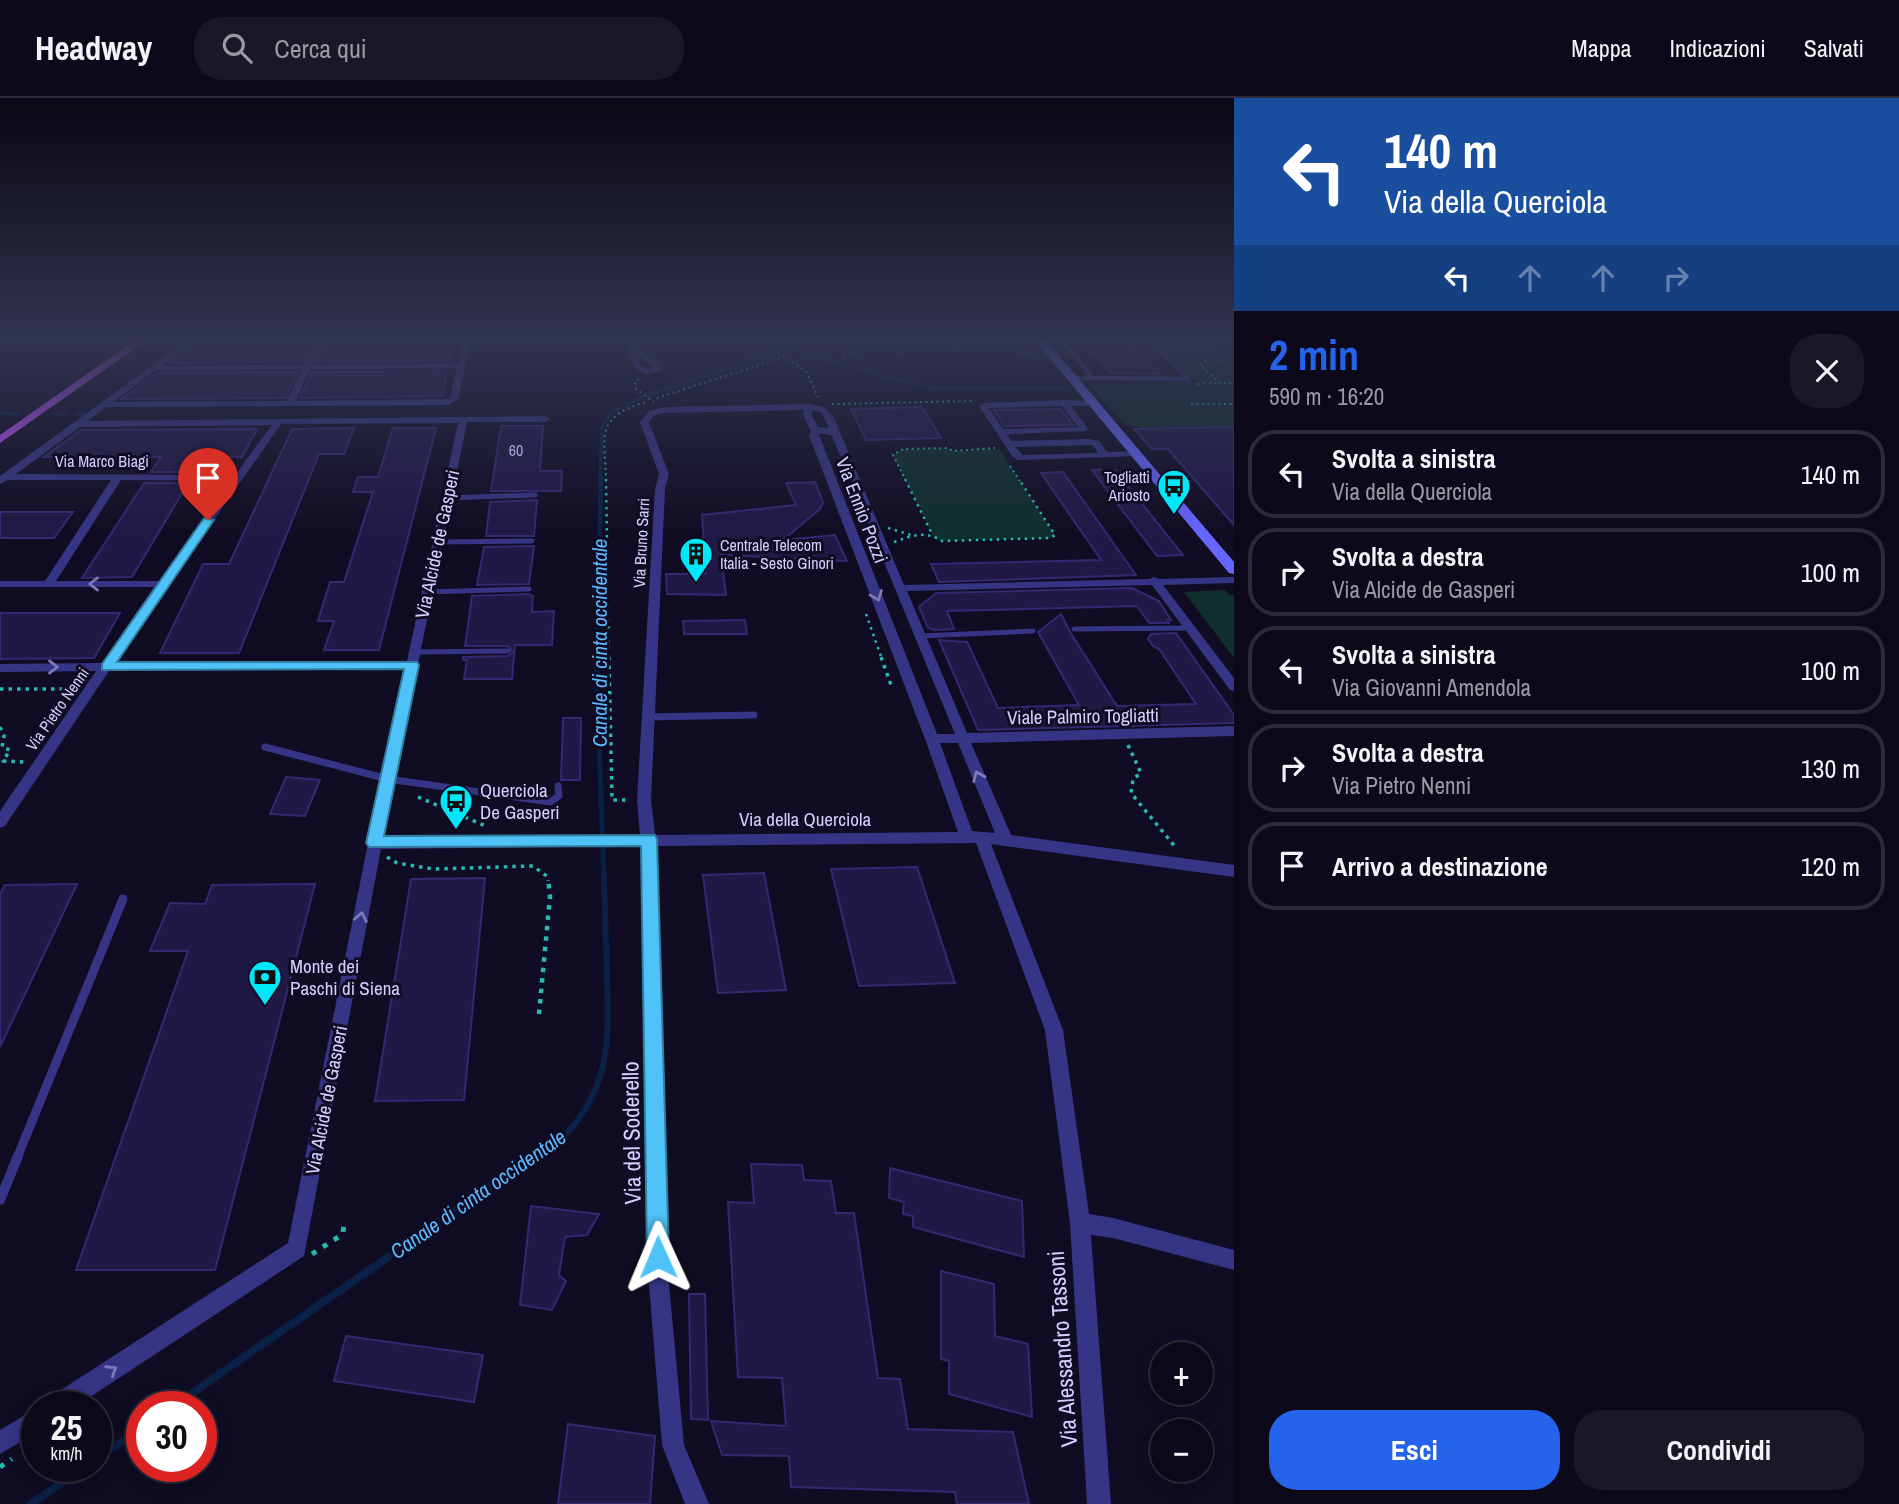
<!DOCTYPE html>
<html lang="it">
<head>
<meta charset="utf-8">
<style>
	body { margin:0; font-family:"Archivo Narrow",sans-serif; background:#1a1727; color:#f1f3f6; height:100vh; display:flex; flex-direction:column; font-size:26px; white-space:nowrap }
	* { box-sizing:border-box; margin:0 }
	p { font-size:23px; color:#9a9aa2 }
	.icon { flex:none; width:38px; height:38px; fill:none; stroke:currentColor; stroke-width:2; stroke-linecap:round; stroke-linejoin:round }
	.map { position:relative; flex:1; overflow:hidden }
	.drawer { display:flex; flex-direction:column; background:#0c091a; width:665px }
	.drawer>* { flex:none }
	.banner { background:#1a4fa0; color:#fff; overflow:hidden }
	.tools { position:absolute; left:1150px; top:1244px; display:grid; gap:14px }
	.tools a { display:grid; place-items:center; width:63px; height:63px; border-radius:50%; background:#0c091a; box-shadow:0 4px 18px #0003,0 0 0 2px #2c2a39; font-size:35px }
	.speed { position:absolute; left:21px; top:1293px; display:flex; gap:14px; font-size:35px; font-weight:700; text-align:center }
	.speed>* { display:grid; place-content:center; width:91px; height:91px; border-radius:50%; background:#0c091a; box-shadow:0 4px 18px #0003,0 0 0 2px #2c2a39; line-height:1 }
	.speed small { font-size:18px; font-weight:400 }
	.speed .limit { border:10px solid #d22; background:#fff; color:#111 }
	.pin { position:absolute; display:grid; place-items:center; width:60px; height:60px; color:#fff; margin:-72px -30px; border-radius:50% 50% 50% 0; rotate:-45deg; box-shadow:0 0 7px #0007 }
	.pin .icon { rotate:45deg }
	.me { position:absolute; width:77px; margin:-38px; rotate:359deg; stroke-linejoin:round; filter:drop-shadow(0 0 5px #0008) }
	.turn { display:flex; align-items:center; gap:24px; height:147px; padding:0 35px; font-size:32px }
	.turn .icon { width:91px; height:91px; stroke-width:2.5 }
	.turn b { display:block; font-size:49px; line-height:60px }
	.lanes { display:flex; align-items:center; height:66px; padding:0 35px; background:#0003; justify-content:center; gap:35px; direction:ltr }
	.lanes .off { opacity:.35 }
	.round { display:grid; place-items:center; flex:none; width:74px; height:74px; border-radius:28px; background:#1a1727 }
	.head { display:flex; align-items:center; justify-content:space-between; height:119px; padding:0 35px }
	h1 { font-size:42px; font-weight:700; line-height:52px; color:#2563eb }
	.primary-button { display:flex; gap:14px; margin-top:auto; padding:14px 35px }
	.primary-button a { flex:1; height:80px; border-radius:28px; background:#2563eb; color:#fff; font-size:28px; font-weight:700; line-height:80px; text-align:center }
	.primary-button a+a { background:#1a1727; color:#f1f3f6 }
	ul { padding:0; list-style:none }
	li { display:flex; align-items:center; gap:21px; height:88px; margin:0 14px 10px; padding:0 21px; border:4px solid #2c2a39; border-radius:28px }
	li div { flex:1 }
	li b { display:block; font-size:26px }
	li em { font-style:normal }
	header { display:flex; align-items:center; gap:42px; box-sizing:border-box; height:98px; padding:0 35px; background:#0c091a; border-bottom:2px solid #2c2a39 }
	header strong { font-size:33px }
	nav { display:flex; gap:38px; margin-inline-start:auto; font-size:24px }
	.search { width:490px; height:63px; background:#1a1727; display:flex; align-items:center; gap:18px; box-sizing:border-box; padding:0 24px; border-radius:28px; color:#9a9aa2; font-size:26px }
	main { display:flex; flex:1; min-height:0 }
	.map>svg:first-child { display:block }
	.green { fill:#0f2e2c }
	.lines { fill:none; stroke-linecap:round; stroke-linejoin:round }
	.stream-far4 { stroke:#092146; stroke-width:3.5 }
	.stream-far3 { stroke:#092146; stroke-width:4.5 }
	.stream-far2 { stroke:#092146; stroke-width:5 }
	.stream-far1 { stroke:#092146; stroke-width:6 }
	.stream { stroke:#092146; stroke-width:8 }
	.building { fill:#201845; stroke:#352873; stroke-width:2 }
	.street-tunnel { stroke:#2d2944; stroke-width:9; stroke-dasharray:9 4.5; stroke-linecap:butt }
	.path-far4 { stroke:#27baae; stroke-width:2; stroke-dasharray:2 3.5; stroke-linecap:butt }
	.path-far3 { stroke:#27baae; stroke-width:2.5; stroke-dasharray:2.5 4.5; stroke-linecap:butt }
	.path-far2 { stroke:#27baae; stroke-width:3.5; stroke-dasharray:3.5 5; stroke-linecap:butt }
	.path-far1 { stroke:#27baae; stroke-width:4.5; stroke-dasharray:4.5 6; stroke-linecap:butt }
	.path { stroke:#27baae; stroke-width:5; stroke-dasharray:5 8; stroke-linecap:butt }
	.lane-far4 { stroke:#363585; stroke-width:4.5 }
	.lane-far3 { stroke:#363585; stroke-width:5 }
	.lane-far2 { stroke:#363585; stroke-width:7 }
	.lane-far1 { stroke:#363585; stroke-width:9 }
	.lane { stroke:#363585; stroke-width:10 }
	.street { fill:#363585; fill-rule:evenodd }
	.secondary { fill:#66f; fill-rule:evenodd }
	.primary { fill:#bb56ff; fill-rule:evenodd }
	.oneway { stroke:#7d7abc }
	.route { fill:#4fc3f7; stroke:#337fa1; stroke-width:2 }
	.labels { text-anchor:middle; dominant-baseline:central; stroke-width:6; stroke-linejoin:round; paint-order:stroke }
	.number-label { font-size:16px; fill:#a6a1d0 }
	.far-street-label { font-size:16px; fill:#d3cfff; stroke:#100c23 }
	.far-poi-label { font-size:16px; fill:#d3cfff; stroke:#100c23; text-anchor:end }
	.street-label { font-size:19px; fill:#d3cfff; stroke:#100c23 }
	.poi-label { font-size:19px; fill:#d3cfff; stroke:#100c23; text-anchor:start }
	.water-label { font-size:21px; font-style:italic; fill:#5db8ff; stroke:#100c23 }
	.near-street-label { font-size:23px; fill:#d3cfff; stroke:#100c23 }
</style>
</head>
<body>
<header>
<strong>Headway</strong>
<div class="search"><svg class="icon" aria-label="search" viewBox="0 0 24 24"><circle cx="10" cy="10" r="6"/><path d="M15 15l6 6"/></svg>Cerca qui</div>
<nav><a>Mappa</a><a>Indicazioni</a><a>Salvati</a></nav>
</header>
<main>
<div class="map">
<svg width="1234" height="1406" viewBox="0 0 1234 1406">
	<rect width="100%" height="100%" fill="#100c23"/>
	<g class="green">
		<polygon points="1234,245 1234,329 1139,330 1137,328 1126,328 1090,287 1195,284 1159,247"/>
		<path d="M978 349 1000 352 1055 437 1050 440 942 443 934 440 893 357 903 351 947 350C956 354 970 355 978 349Z"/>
		<polygon points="1226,492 1229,497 1234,497 1234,560 1184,494"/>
	</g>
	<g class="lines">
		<g class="stream-far4">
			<polyline points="805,256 935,291 1064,291"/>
			<polyline points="647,297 819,240"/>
			<polyline points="2,315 19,316"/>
			<polyline points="56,316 66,316"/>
			<polyline points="76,316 86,316"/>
			<polyline points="600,383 602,328 611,315 642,299"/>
		</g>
		<polyline class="stream-far3" points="597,561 601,381"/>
		<polyline class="stream-far2" points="596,559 604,783"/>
		<path class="stream-far1" d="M532 1060C543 1052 558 1045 567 1035 611 987 609 939 607 878 606 846 605 813 604 781"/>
		<g class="stream">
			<polyline points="172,1309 534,1058"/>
			<polyline points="96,1361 142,1330"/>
			<polyline points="31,1406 86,1368"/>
		</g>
	</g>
	<g class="building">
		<polygon points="203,240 296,240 294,245 314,245 316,250 322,250 326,245 348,245 350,240 456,240 449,263 316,264 318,257 311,254 302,264 171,265"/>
		<polygon points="1078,240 1125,240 1160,276 1110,275"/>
		<polygon points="446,273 443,298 300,300 312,274"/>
		<polygon points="298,274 286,300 121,301 157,275"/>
		<polygon points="922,309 941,340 866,342 851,311"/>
		<polygon points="1061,311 1073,327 1004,328 994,312"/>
		<polygon points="501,328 543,328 540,373 562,373 561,393 491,393"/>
		<polygon points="1234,329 1234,427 1168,351 1152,351 1134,331"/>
		<polygon points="354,330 344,356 319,356 239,555 160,555 203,466 229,466 292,331"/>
		<polygon points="393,330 436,330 379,552 324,552 334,523 318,523 330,484 344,484 373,394 353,394 358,379 378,379"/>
		<polygon points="257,331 242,359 203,359 194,374 151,374 161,359 44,359 81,332"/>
		<polygon points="1092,372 1115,372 1183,457 1157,458"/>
		<polygon points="1063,374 1136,477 939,484 931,466 1101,462 1041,375"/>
		<polygon points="815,384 823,404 820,411 783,442 835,437 847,463 721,457 726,497 667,496 666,476 706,476 702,417 796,407 786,385"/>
		<polygon points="144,385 188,385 132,479 82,480"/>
		<polygon points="537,402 534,438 486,438 490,404"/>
		<polygon points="0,414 73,414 54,440 0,440"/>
		<polygon points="534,448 529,486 477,487 484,449"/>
		<polygon points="1132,490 1159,503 1171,522 1167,522 1169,525 1149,525 1137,508 947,513 954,531 935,532 928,530 919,509 936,495"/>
		<polygon points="528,496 533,498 532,514 554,513 552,547 515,547 512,581 464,581 467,562 463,562 463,559 508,558 513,554 508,548 465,548 472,498"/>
		<polygon points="0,515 120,515 94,560 0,561"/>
		<polygon points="1061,516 1070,534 1117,608 1196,606 1159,551 1153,548 1148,541 1151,536 1176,535 1234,617 1234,625 978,632 939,542 967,544 998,610 1079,607 1038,534"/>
		<polygon points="745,522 747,536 684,536 683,523"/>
		<polygon points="563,620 581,620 580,682 561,682"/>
		<polygon points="286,679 320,682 305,718 270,716"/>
		<polygon points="917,769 955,885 859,888 831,771"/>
		<polygon points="764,775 786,892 718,895 703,777"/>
		<polygon points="485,780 464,1002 375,1003 411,781"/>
		<polygon points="77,786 0,949 0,796 5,787"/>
		<polygon points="315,786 215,1172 76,1172 188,853 150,853 170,805 205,806 212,787"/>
		<polygon points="751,1066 802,1067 804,1082 831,1083 836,1115 854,1115 878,1280 900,1281 908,1331 1013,1334 1029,1406 957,1406 955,1394 791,1389 789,1358 722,1357 711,1323 786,1328 782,1280 738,1279 728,1104 754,1105"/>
		<polygon points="890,1070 1022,1103 1024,1159 913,1129 913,1118 903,1116 904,1104 889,1100"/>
		<polygon points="531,1108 599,1116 587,1137 565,1139 559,1177 566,1183 552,1212 520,1207"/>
		<polygon points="941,1173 994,1186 995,1238 1028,1246 1032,1319 949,1296 949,1263 941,1261"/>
		<polygon points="689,1196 705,1196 708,1322 691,1321"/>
		<polygon points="346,1238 483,1257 474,1304 334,1283"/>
		<polygon points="568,1326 655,1338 650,1406 558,1406"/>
	</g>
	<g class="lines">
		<polyline class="street-tunnel" points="312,258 319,245"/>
		<g class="path-far4">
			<polygon points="951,242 961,248 936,252 926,247"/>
			<polyline points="952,251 1004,250 1038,260"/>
			<polyline points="843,258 874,250 902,254 926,248"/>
			<polyline points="1234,262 1208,262 1200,267 1220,285 1234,285"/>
			<polyline points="639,281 635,284 636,291 654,304"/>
			<polyline points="1198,286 1218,285"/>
			<polyline points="657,300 784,259 806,273 818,299"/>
			<polyline points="832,306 975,303"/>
			<polyline points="1191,306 1234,306"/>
			<polyline points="1010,368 1020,383"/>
			<path d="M606 383C605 338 594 319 646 304"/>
			<polyline points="906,383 893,357 903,351 947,350 953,353 995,350"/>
		</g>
		<g class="path-far3">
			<polyline points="606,381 609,561"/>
			<polyline points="905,381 932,436"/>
			<polyline points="888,430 911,437"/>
			<path d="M894 444C911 438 926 432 942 443L1050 440 1055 437 1019 381"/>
			<polyline points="866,516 882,561"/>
		</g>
		<g class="path-far2">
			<polyline points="609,559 612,702 628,702"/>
			<polyline points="881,559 891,587 895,588"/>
			<polyline points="0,591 74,591"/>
			<polyline points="0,629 4,638 2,649 10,652 3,663 24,664"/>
			<polyline points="1128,647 1141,675 1133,681 1131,695 1177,751"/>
			<polyline points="418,699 488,729"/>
			<polyline points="387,759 397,765 433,771 533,768 548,779 548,783"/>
		</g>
		<polyline class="path-far1" points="539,916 550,798 548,781"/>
		<g class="path">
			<polyline points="312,1156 343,1136 344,1123"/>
			<polyline points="0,1369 12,1361"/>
		</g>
		<g class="lane-far4">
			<polyline points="1059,240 1093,280 1072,280"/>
			<polyline points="156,270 461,268"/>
			<polyline points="1093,280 1188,281 1153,245 1234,244"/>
		</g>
		<g class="lane-far3">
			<polyline points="447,400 535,397"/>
			<polyline points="438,444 532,443"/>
			<polyline points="427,494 529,491"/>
			<polyline points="1074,531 1190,530"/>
			<polyline points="920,538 1033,533"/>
			<polyline points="415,554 508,553"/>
		</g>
		<g class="lane-far2">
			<polyline points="648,619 754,617"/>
			<polyline points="265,649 388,681 550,704 559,698 558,688"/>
		</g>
		<polyline class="lane-far1" points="17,1060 123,801"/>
		<polyline class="lane" points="0,1102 18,1058"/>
		<g class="street">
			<path d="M190 240H200L113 304 287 303 308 258 312 256 316 258 296 303 446 301 450 300 464 240H472L458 301 448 307 106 309 88 323 546 318 550 321 546 324H467L383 739 640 737 637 702 655 391 659 376 640 324 649 313 665 309 809 306 824 309 834 320 904 487 1149 481 1154 479 1159 481 1234 479V485L1163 487 1234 580V593L1230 592 1152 487 907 493 967 635 1234 628V638L971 645 1011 737 1234 767V779L991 746 1063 932 1089 1116 1113 1120 1234 1152V1172L1113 1140 1091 1137 1111 1406H1087L1070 1125 1045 932 976 745 656 748 669 1186 684 1347 709 1406H685L662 1347 649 1186 642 748 381 751 304 1158 75 1309H44L47 1301 288 1145 368 745 405 571 109 573 5 728 0 730V713L96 573 0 574V566L102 565 154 489H0V483H45L111 382H8L0 386V378ZM804 312 803 316 811 334 809 337 925 641 958 734 655 737 651 702 665 391 669 376 649 324 655 317 665 315ZM813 312 822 315 829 330 818 329 811 316ZM458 325 407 563 114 565 281 326ZM272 327 235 377 16 376 80 329ZM821 335 832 338 955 636H937L819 337ZM121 382 231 383 159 483H56ZM940 645H958L995 735 972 733Z"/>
			<polygon points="317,240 325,240 322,247 316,247"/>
			<path d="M630 240H638V252L659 264 662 272 649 277C629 272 630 259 630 240ZM638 259 653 268 654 269 646 271 640 266Z"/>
			<polygon points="759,240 787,240 783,242"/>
			<path d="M1064 302 1096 303 1097 305 1093 308H1071L1088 331 1087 333 1007 336 1011 343 1089 341 1099 343 1107 354 1136 353 1139 354V358L1018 362 1012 358 979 308 983 305ZM1062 308 1078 329 1003 331 989 310ZM1093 347 1098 355 1023 357 1015 349Z"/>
			<polygon points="37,1310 37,1334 0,1356 0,1332"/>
		</g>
		<polygon class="secondary" points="1033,240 1044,240 1234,464 1234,476 1229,475"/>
		<polygon class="primary" points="138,240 150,240 0,345 0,337"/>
	</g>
	<defs><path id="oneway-chevron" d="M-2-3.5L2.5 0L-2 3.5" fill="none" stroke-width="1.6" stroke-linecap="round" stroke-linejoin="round" transform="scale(1.75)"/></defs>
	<g class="oneway">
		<use href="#oneway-chevron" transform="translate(94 486) rotate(-180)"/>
		<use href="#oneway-chevron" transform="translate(877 498) rotate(69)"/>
		<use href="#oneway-chevron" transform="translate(53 569)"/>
		<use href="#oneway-chevron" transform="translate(978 678) rotate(-113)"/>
		<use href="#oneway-chevron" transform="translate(361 819) rotate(-79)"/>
		<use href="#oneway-chevron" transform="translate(112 1272) rotate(-33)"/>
	</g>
	<linearGradient id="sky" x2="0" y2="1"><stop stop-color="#090713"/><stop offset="0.55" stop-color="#313450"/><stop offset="1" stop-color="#313450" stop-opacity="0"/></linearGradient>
	<rect width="1234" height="437" fill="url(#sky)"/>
	<polygon class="route" points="204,420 214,422 117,564 417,564 419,567 384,738 655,737 657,741 669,1159 666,1167 658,1171 650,1167 647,1159 641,748 369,749 366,745 404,571 102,572 102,566"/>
	<defs>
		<symbol id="bus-pin" viewBox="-11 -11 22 30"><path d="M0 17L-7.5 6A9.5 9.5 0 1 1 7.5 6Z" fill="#00e7fa" stroke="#100c23"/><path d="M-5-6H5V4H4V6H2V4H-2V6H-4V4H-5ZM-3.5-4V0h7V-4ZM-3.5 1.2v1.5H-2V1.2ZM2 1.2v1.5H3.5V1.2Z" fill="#111"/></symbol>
		<symbol id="building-pin" viewBox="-11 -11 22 30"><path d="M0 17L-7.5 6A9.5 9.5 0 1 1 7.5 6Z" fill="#00e7fa" stroke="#100c23"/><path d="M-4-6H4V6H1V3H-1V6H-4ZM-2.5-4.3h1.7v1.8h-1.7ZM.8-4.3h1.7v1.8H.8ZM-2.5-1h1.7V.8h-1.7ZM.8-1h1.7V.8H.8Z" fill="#111"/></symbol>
		<symbol id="bank-pin" viewBox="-11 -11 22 30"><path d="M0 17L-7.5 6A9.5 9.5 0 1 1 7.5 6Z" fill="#00e7fa" stroke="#100c23"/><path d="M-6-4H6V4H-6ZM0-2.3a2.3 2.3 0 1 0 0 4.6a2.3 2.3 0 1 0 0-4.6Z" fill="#111"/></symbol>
	</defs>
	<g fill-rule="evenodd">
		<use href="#bus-pin" x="1155" y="369" width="38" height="52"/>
		<use href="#building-pin" x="677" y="437" width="38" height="52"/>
		<use href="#bus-pin" x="437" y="684" width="38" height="52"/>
		<use href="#bank-pin" x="246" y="860" width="38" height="52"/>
	</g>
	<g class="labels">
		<g class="number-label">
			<text x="516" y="352">60</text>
		</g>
		<g class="far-street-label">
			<text x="102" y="363">Via Marco Biagi</text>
			<text transform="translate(641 445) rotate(-87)">Via Bruno Sarri</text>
			<text transform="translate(57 611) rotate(-55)">Via Pietro Nenni</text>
		</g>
		<g class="far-poi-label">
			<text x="1150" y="379">Togliatti<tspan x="1150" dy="18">Ariosto</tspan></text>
			<text x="720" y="447" text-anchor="start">Centrale Telecom<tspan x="720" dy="18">Italia - Sesto Ginori</tspan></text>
		</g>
		<g class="street-label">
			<text transform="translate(862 412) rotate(69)">Via Ennio Pozzi</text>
			<text transform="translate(437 446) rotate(-78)">Via Alcide de Gasperi</text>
			<text transform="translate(1083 618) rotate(-1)">Viale Palmiro Togliatti</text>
			<text x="805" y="721">Via della Querciola</text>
			<text transform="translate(326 1002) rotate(-79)">Via Alcide de Gasperi</text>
		</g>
		<g class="poi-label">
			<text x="480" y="692">Querciola<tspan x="480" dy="22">De Gasperi</tspan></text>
			<text x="290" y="868">Monte dei<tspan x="290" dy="22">Paschi di Siena</tspan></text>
		</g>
		<g class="water-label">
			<text transform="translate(599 545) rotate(-90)">Canale di cinta occidentale</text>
			<text transform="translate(478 1096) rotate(-35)">Canale di cinta occidentale</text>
		</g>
		<g class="near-street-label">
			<text transform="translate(631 1035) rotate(-91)">Via del Soderello</text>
			<text transform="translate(1062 1251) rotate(-94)">Via Alessandro Tassoni</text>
		</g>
	</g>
</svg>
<div class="tools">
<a>+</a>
<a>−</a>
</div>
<div class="speed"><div>25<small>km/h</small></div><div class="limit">30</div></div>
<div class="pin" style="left:208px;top:422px;background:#d93025"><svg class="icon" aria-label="arrive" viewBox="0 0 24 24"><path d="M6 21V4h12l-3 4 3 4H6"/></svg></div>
<svg class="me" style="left:658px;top:1159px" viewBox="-20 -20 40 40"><path d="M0-17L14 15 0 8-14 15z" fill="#4fc3f7" stroke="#fff" stroke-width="4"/></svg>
</div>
<section class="drawer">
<div class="banner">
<div class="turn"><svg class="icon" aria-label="left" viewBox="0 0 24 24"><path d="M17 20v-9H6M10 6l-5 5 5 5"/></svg><div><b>140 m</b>Via della Querciola</div></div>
<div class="lanes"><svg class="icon" aria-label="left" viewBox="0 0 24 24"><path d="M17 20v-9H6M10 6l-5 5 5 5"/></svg><svg class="icon off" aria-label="ahead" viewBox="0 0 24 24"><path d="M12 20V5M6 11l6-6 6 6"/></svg><svg class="icon off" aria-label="ahead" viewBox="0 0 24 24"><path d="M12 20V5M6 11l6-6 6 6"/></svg><svg class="icon off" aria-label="right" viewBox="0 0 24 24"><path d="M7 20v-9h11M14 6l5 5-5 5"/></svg></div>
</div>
<div class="head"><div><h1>2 min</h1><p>590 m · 16:20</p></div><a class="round"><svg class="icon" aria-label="close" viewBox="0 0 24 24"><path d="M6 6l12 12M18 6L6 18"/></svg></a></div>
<ul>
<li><svg class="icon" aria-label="left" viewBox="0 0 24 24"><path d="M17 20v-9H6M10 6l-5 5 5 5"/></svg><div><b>Svolta a sinistra</b><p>Via della Querciola</p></div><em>140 m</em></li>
<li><svg class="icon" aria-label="right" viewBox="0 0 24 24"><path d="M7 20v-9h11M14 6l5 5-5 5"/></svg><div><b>Svolta a destra</b><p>Via Alcide de Gasperi</p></div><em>100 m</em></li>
<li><svg class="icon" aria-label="left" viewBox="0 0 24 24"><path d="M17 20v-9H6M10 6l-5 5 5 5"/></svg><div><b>Svolta a sinistra</b><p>Via Giovanni Amendola</p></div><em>100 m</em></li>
<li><svg class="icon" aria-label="right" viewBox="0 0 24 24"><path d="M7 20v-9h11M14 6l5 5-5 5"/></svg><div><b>Svolta a destra</b><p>Via Pietro Nenni</p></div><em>130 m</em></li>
<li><svg class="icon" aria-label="arrive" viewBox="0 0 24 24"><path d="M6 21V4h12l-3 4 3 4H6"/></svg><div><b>Arrivo a destinazione</b></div><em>120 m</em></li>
</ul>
<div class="primary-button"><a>Esci</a><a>Condividi</a></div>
</section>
</main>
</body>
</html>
